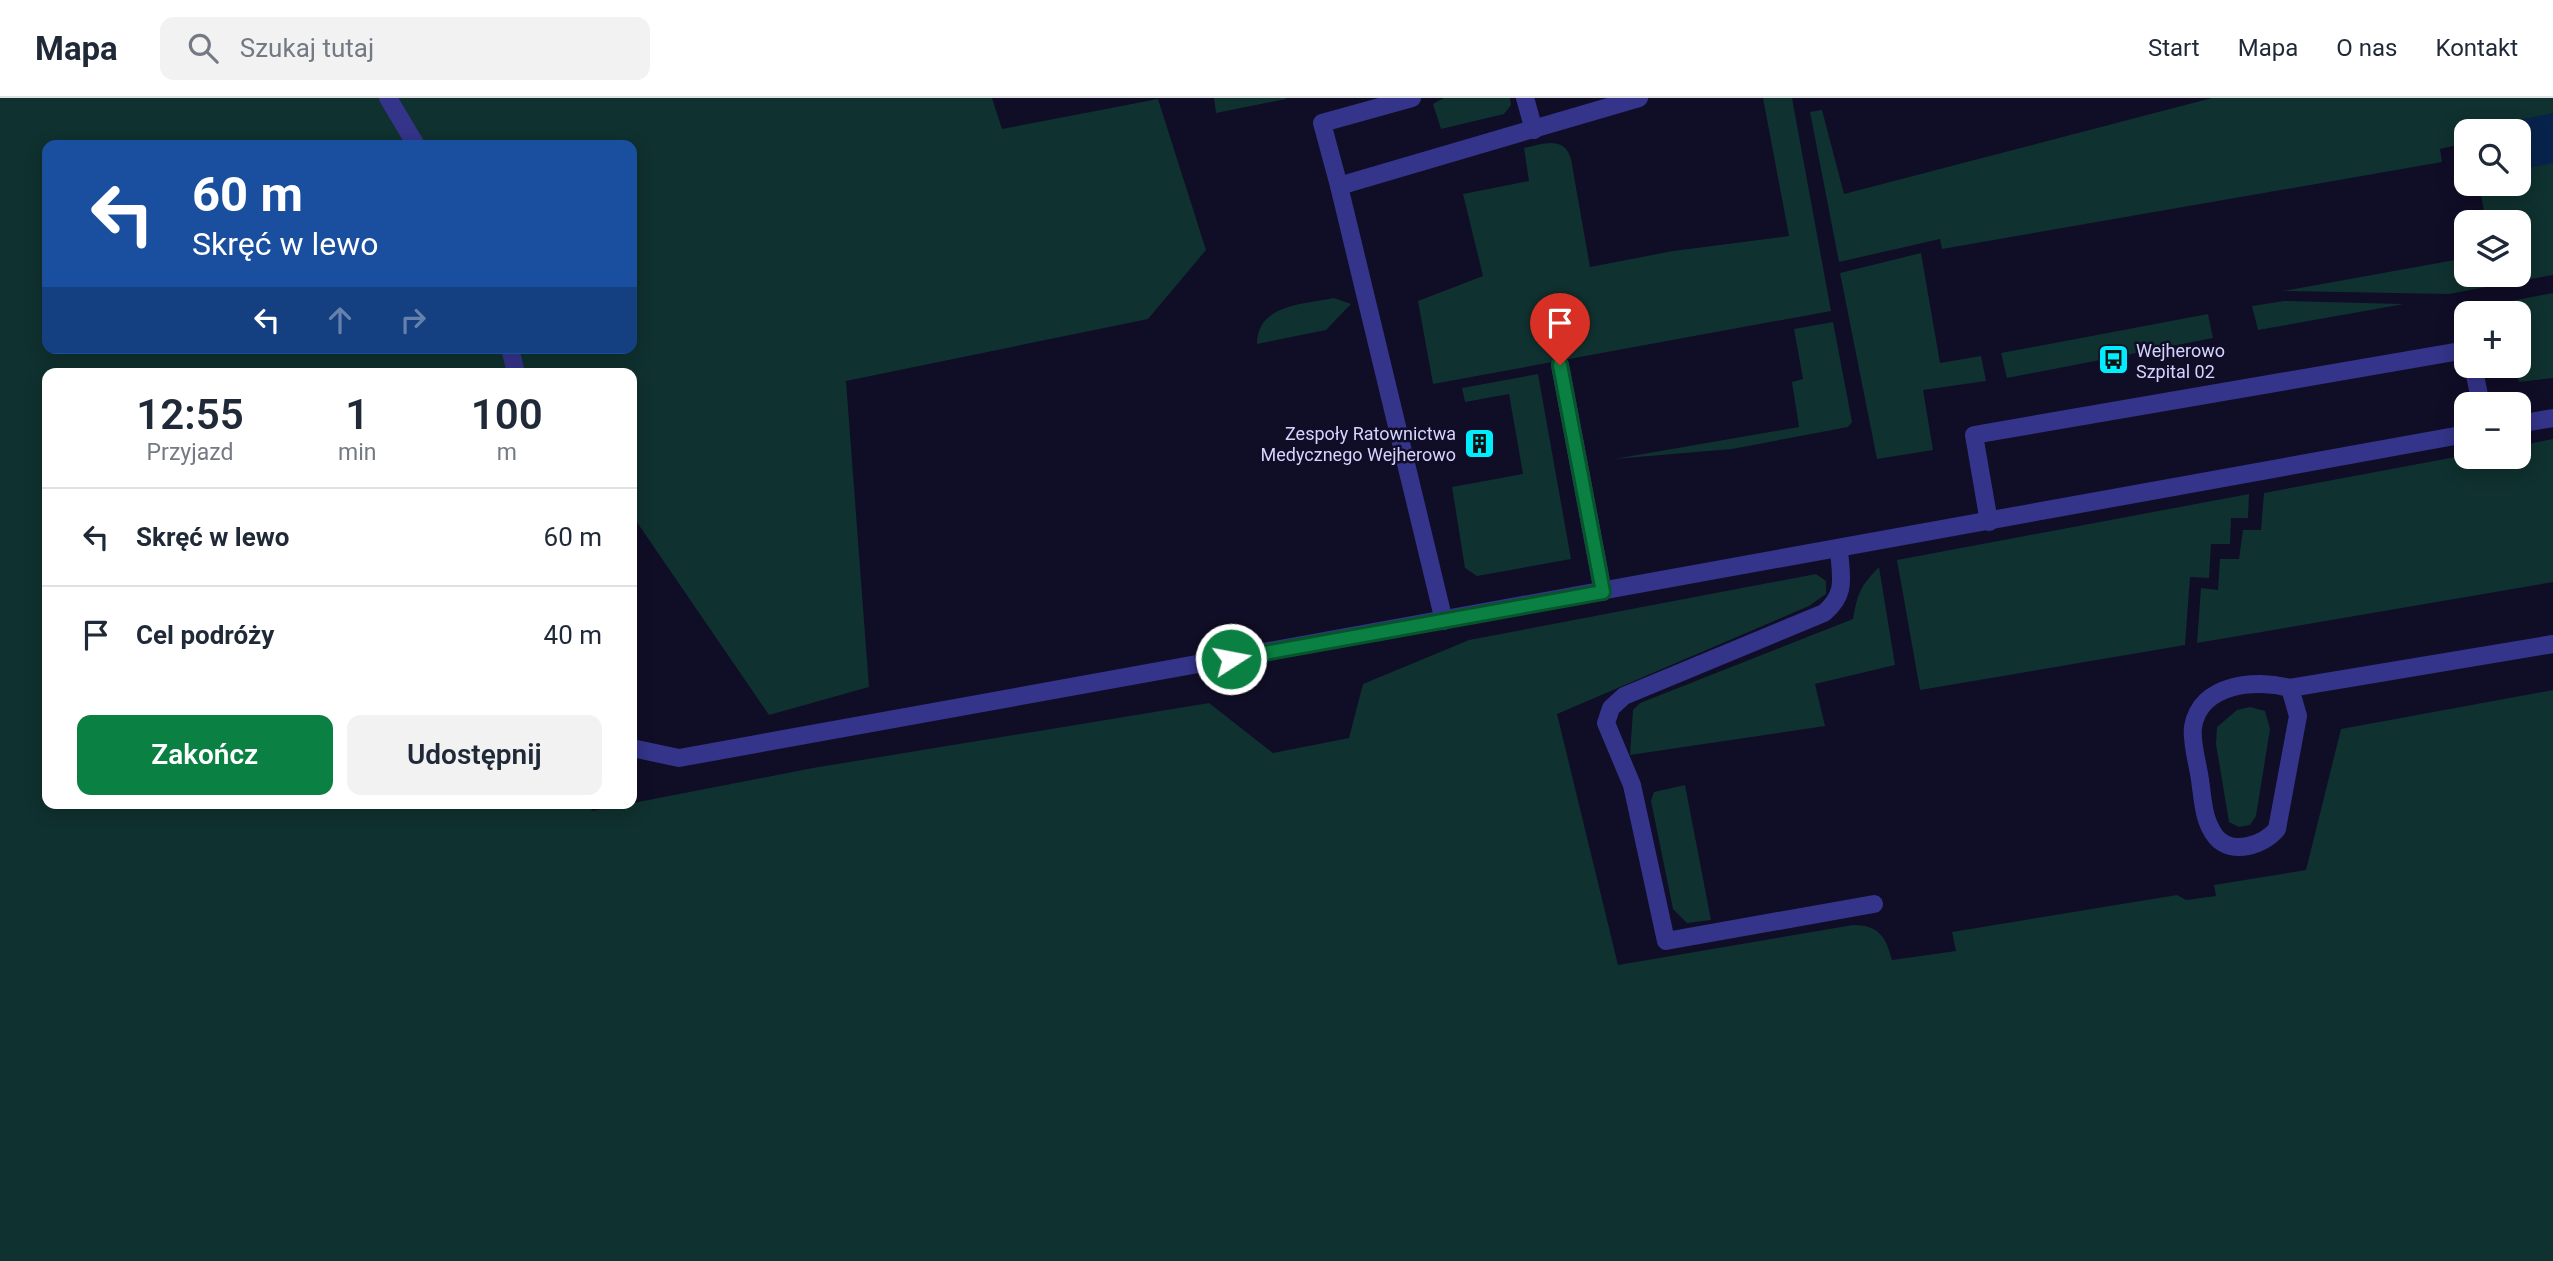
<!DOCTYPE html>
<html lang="pl">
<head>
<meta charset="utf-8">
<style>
	body { margin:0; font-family:Roboto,sans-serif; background:#f2f2f3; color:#1f2937; height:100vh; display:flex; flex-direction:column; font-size:26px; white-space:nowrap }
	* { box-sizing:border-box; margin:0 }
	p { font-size:23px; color:#747a83 }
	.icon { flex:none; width:38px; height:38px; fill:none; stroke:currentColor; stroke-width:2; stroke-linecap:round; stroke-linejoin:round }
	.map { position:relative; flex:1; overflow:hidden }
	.panel { position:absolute; left:42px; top:270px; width:595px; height:441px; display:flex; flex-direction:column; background:#fff; border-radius:14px; box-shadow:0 4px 18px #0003 }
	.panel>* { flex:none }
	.banner { position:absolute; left:42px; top:42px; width:595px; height:214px; border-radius:14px; box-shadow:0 4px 18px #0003; background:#1a4fa0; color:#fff; overflow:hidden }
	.controls { position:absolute; left:2454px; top:21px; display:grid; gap:14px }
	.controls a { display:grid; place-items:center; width:77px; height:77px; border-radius:14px; background:#fff; box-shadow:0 4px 18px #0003; font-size:35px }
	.pin { position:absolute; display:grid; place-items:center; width:60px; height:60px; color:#fff; margin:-72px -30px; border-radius:50% 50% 50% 0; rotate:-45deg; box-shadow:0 0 7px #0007 }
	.pin .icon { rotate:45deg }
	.me { position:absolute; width:77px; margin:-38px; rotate:79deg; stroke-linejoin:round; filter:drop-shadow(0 0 5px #0008) }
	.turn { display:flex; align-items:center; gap:24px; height:147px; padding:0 35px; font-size:32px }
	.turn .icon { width:91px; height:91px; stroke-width:2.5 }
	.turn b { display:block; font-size:49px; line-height:60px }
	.lanes { display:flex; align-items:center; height:66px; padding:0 35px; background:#0003; justify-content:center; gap:35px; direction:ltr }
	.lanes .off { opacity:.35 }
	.eta { display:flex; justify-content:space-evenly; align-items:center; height:119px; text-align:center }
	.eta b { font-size:42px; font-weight:600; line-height:49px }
	.cta { display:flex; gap:14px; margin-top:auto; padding:14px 35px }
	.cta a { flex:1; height:80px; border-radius:14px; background:#0b8043; color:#fff; font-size:28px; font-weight:600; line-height:80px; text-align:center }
	.cta a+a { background:#f2f2f3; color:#1f2937 }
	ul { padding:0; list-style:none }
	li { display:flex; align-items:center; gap:21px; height:98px; padding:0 35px; border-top:2px solid #e0e1e3 }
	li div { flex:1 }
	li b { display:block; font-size:26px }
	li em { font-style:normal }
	header { display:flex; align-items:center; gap:42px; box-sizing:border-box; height:98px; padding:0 35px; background:#fff; border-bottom:2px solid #e0e1e3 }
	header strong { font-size:33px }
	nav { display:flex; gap:38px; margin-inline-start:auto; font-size:24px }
	.search { width:490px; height:63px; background:#f2f2f3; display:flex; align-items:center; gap:18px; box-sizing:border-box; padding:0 24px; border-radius:14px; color:#747a83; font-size:26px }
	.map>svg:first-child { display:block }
	.green { fill:#0f312f; fill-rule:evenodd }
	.water { fill:#08234b }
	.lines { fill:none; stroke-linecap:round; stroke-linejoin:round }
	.service { stroke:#34348a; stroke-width:18 }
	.route-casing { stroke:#07532c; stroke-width:18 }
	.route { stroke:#0b8043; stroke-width:12 }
	.labels { text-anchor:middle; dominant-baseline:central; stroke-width:5; stroke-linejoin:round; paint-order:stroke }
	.poi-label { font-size:18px; fill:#d6d3ff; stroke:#100d27; text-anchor:start }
</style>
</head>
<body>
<header>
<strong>Mapa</strong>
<div class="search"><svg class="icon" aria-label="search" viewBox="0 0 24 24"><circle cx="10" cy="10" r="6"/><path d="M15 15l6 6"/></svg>Szukaj tutaj</div>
<nav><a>Start</a><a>Mapa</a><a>O nas</a><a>Kontakt</a></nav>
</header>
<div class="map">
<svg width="2553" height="1163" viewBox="0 0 2553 1163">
	<rect width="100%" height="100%" fill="#100d27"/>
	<g class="green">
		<path d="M0 0H992L1002 31 1158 1 1206 152 1148 221 846 283 869 589 769 617 632 417V275H47V705H589L592 713 813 670 1209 605 1273 655 1349 640 1363 586 1469 542 1816 476 1826 483V496L1809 508 1557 616 1618 867 1853 827C1879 827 1886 839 1892 862L1956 853 1952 834 2177 797 2186 802 2216 798 2214 787 2306 772 2341 631 2553 592V1163H0ZM47 47H632V250H47Z"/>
		<polygon points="1214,0 1286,0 1286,1 1216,15"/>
		<polygon points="1444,0 1510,0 1511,7 1504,16 1441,31 1433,6"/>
		<path d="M1763 0H1792L1831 213 1433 286 1418 203 1483 178 1463 96 1529 83 1524 50C1543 46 1564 37 1571 61L1590 169 1673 153 1789 138Z"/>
		<polygon points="2212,0 2553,0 2553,177 2496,187 2494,177 2518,177 2518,124 2486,124 2479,86 2518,86 2518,33 2466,33 2466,45 2440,51 2442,64 1942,151 1940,141 1839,164 1810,14 1822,12 1844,96"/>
		<polygon points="1921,155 1940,265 1981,258 1986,283 1923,292 1933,352 1877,361 1840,175"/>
		<polygon points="2466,160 2466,177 2484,177 2486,189 2449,196 2283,193"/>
		<polygon points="2553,195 2553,280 2519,284 2515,268 2518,268 2518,215 2503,215 2501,205"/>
		<path d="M1334 200 1351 206 1326 232 1257 246C1257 206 1305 206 1334 200Z"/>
		<polygon points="2284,203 2404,206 2258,232 2252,208"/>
		<polygon points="2208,216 2213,240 2007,280 2001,255"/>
		<polygon points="1833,224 1852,324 1848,329 1732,351 1614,361 1799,329 1792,284 1803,281 1794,231"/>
		<polygon points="1538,276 1571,461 1477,478 1465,470 1452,389 1523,376 1509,296 1465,304 1462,290"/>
		<polygon points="2553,341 2553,484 2197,545 2201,490 2218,492 2220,461 2239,461 2243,432 2261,432 2264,395 2466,357 2518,359 2518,348"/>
		<polygon points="2249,396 2248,420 2231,420 2230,446 2211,446 2209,480 2190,479 2185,547 1920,592 1897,462"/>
		<path d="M1879 469 1895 567 1815 586 1825 628 1630 657 1633 612 1640 605 1853 521C1858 494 1860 489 1879 469Z"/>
		<polygon points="2250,609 2265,613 2270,631 2256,718 2250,727 2239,729 2229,724 2216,646 2217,629 2237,612"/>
		<polygon points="1685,687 1711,822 1687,825 1673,811 1651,703 1654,694"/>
	</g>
	<polygon class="water" points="2553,15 2553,65 2524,71 2514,23"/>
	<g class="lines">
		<g class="service">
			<polyline points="388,0 416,47"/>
			<polyline points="1525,0 1534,32"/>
			<polyline points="1339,88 1322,25 1412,0"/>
			<polyline points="510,250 516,275"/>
			<polyline points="1560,267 1603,494"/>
			<polyline points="2473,268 2481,306"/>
			<polyline points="2518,326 2553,320"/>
			<polyline points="1989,424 1974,337 2466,252"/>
			<path d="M1839 452C1841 480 1847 495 1824 515L1624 598 1611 610 1606 625 1632 687 1666 843 1874 806"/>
			<polyline points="1444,523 1339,88 1639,0"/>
			<path d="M2290 590 2298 618 2277 731C2264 747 2232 758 2216 739 2203 723 2203 701 2200 682 2198 666 2191 645 2193 629 2200 585 2256 581 2290 590L2553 546"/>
			<polyline points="632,650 679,660 2466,336"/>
		</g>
	</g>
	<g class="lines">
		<defs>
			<polyline id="route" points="1231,561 1603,494 1560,267"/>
		</defs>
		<use href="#route" class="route-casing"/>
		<use href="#route" class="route"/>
	</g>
	<defs>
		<symbol id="bus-square" viewBox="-11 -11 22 22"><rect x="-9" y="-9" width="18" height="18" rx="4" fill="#00edfe" stroke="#100d27"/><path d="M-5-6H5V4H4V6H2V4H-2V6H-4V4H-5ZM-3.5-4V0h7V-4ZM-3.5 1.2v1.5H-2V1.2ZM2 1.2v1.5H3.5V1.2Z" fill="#111"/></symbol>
		<symbol id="building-square" viewBox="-11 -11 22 22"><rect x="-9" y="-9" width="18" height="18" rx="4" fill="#00edfe" stroke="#100d27"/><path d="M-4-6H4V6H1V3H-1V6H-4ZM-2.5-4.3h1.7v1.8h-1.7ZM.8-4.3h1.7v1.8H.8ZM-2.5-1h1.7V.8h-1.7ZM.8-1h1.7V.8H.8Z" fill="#111"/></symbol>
	</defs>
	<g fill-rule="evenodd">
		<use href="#bus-square" x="2096" y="244" width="35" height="35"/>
		<use href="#building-square" x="1462" y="328" width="35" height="35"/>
	</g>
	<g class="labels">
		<g class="poi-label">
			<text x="2136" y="252">Wejherowo<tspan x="2136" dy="21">Szpital 02</tspan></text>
			<text x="1456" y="335" text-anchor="end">Zespoły Ratownictwa<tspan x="1456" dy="21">Medycznego Wejherowo</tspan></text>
		</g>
	</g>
</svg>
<div class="controls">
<a><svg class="icon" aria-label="search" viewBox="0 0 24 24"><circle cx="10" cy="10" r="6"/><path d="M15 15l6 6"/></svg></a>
<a><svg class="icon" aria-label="layers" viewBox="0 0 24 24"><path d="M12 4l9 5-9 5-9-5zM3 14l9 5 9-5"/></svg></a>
<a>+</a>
<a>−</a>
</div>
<div class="pin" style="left:1560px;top:267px;background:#d93025"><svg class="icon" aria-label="arrive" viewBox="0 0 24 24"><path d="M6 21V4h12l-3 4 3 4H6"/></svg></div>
<svg class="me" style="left:1231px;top:561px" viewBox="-20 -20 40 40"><circle r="17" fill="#0b8043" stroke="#fff" stroke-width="3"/><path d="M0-11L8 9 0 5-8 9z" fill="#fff"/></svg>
<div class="banner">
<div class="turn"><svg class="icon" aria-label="left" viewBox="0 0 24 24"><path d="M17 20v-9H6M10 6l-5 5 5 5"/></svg><div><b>60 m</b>Skręć w lewo</div></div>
<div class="lanes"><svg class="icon" aria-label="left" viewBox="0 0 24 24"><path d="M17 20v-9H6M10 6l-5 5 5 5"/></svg><svg class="icon off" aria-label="ahead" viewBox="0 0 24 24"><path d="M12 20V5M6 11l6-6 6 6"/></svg><svg class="icon off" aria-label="right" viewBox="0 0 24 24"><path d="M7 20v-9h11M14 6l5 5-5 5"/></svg></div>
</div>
<section class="panel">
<div class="eta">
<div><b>12:55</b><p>Przyjazd</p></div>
<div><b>1</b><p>min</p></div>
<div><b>100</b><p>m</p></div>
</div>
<ul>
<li><svg class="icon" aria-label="left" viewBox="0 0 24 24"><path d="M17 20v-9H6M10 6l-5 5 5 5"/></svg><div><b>Skręć w lewo</b></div><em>60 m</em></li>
<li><svg class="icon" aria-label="arrive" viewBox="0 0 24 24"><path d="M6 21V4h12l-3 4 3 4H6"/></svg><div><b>Cel podróży</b></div><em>40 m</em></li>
</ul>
<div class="cta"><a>Zakończ</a><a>Udostępnij</a></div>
</section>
</div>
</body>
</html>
